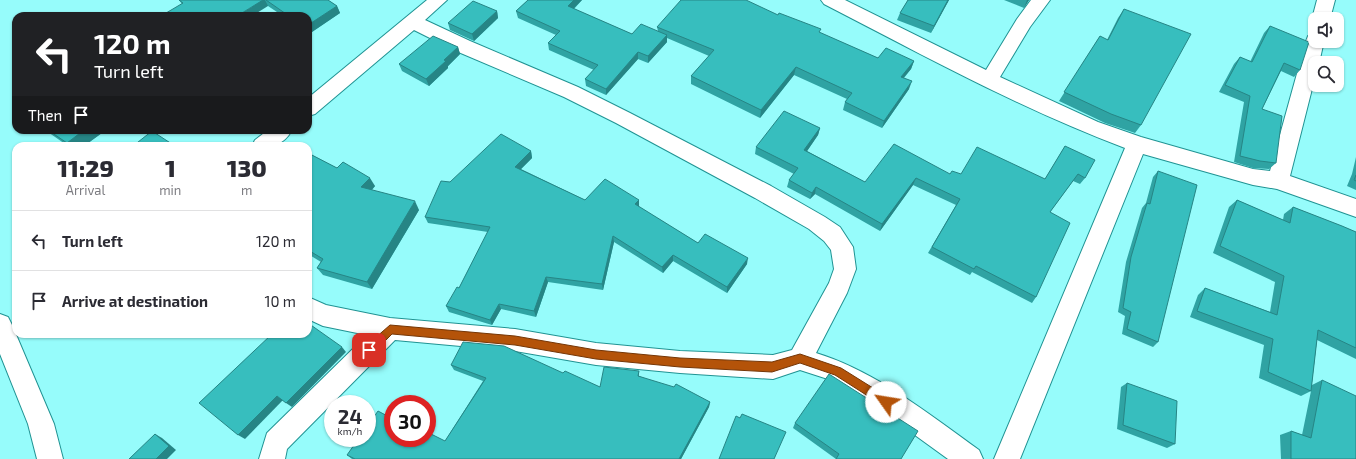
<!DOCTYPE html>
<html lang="en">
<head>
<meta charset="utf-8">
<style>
	body { margin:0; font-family:"Exo 2",sans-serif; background:#f7f7f7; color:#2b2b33; height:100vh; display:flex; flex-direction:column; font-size:15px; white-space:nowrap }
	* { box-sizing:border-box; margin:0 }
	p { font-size:13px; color:#7c7c81 }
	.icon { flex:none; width:22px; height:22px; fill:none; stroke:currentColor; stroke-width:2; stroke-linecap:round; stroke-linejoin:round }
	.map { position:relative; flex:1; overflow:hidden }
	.drawer { position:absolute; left:12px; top:142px; width:300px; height:196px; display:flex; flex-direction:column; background:#fff; border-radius:12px; box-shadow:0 1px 3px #0004 }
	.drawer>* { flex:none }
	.banner { position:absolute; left:12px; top:12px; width:300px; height:122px; border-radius:12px; box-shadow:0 1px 3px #0004; background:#202124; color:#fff; overflow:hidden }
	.controls { position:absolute; left:1308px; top:12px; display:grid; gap:8px }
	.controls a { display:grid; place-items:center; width:36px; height:36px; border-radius:8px; background:#fff; box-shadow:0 1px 3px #0004; font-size:20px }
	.speed { position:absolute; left:324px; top:395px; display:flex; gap:8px; font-size:20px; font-weight:700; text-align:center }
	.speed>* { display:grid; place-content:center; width:52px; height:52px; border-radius:50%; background:#fff; box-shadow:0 1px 3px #0004; line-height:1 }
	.speed small { font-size:10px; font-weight:400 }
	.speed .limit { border:6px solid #d22; background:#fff; color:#111 }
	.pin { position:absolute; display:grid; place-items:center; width:34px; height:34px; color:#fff; margin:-17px; border-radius:8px; box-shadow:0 2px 6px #0006 }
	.me { position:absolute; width:44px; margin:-22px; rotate:302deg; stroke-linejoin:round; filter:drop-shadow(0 0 3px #0008) }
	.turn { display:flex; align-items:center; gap:14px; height:84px; padding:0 16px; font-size:18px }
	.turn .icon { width:52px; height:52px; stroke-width:2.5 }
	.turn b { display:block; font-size:28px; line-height:34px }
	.then { display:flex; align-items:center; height:38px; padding:0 16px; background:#0003; gap:8px; font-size:15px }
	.eta { display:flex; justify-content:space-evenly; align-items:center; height:68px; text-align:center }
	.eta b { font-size:24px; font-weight:800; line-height:28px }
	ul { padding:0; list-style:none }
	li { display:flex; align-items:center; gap:12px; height:60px; padding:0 16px; border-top:1px solid #e1e1e2 }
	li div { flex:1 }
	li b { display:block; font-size:15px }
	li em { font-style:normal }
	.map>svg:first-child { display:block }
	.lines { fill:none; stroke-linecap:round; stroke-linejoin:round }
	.minor-casing { stroke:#209393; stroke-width:2 }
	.minor { fill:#fff; fill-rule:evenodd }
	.wall { fill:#2fa3a3 }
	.shaded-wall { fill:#268585 }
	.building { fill:#37bebe; stroke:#268585 }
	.route { fill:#b45309; stroke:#753606 }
</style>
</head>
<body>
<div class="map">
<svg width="1356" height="459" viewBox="0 0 1356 459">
	<rect width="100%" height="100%" fill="#96fcfb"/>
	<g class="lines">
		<defs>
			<g id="minor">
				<path d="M427 0H447L425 20 470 41 578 87 630 113 771 186 825 217 840 227 853 247 856 269 847 293 816 353C875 371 929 414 979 450L983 459H948L901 425 831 380 800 370 773 379 680 373 596 365 515 351 395 340 287 449 285 459H259L267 433 367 335 323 326 308 319V297L326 305 390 318 515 329 596 343 680 351 773 355 792 350 829 283 834 269 831 250 824 241 809 229 755 198 616 123 564 97 456 51 414 30 315 114 308 116V98Z"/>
				<path d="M821 0H845L986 70 1017 19 1031 0H1050L1030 27 1000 77 1098 122 1141 137 1253 169 1270 171 1306 41 1308 36 1315 35V41H1324L1319 63H1315V77L1290 176 1356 199V217L1277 189 1253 185 1143 154 1020 459H994L1125 148C1021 109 923 55 824 4Z"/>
				<polygon points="1317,0 1335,0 1330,19 1315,19 1315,23 1312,19"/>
				<path d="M268 130H292C282 148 270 146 252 146L255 140Z"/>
				<polygon points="0,314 8,317 12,325 54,424 63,459 37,459 28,424 0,354"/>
			</g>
		</defs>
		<use href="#minor" class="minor-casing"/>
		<use href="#minor" class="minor"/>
	</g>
	<g class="wall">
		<polygon points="179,0 328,0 337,6 340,13 309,34 308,34 308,16 283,16 268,6 182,4"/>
		<polygon points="528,0 582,0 574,9 632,34 658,31 657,27 778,15 878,58 914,61 911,69 904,78 909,89 882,128 843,110 845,102 847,99 794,75 760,118 691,84 691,76 709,56 667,38 667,42 648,63 638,59 606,95 586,86 585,79 594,70 549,50 548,43 556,35 518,18 516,11"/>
		<polygon points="908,0 949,0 931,33 897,20 900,13"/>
		<polygon points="1004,0 1029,0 1024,8"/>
		<polygon points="1124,9 1141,125 1135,133 1105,123 1059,101 1100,36 1107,40 1118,18"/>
		<polygon points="497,11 498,18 474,41 450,30 448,23"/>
		<polygon points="1270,26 1300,70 1294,77 1281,71 1262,109 1276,163 1269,169 1253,168 1234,162 1244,102 1219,92 1234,64 1240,57 1250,62 1264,33"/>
		<polygon points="458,47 460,54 448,66 448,68 429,86 402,71 399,64"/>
		<polygon points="820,128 818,135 807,151 865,182 950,174 1045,179 1065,146 1085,178 1080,184 1073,181 1050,212 1036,297 1032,303 972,272 970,275 928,253 956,205 913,185 880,231 815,194 810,199 787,187 789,180 794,174 755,154 756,147"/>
		<polygon points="45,130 106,130 84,146 68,146"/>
		<polygon points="531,151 532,158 521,169 585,200 639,206 639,207 698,243 747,264 727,293 673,261 663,273 614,242 603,290 548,282 536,317 501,309 492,325 449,312 446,306 459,288 488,232 428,223 425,217 450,182"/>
		<polygon points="308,153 337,168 375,186 372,190 419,210 372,289 323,275 317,268 321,262 308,254"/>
		<polygon points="1356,157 1356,190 1347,186 1352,174"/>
		<polygon points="1158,171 1158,342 1153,347 1122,334 1125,316 1118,312 1126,262 1142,208 1146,203 1153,177"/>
		<polygon points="1237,200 1283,220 1284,214 1293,207 1356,232 1356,359 1317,340 1311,391 1312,385 1322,380 1356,459 1281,459 1280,435 1291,431 1302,435 1311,391 1301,396 1259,378 1264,345 1190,317 1198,295 1205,288 1270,312 1275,282 1213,253 1229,207"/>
		<polygon points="451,365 563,373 600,387 639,371 639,376 710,402 709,407 681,459 352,459 347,455 393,438 445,441 483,381 454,370"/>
		<polygon points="1127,383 1175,444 1167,448 1117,429 1121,387"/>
		<polygon points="795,423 901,459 836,459 793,428"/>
	</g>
	<g class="shaded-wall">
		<polygon points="263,0 265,0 268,6 252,16 237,16"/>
		<polygon points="574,0 582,0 569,13 568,6"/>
		<polygon points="948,0 949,0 931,33 934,26"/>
		<polygon points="1027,0 1029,0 1024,8"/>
		<polygon points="337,6 340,13 309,34 308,33 308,25"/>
		<polygon points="497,11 498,18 474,41 472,34"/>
		<polygon points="667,35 667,42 648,63 648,56"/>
		<polygon points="458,47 460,54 448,66 448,68 429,86 426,79 444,60"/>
		<polygon points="638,52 638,59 606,95 606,89"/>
		<polygon points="914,61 911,69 898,84 901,77"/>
		<polygon points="796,67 794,75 760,118 761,110"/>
		<polygon points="912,81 909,89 882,128 884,121"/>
		<polygon points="820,128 818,135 803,157 804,150"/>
		<polygon points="84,130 106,130 84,146 70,146 67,143"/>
		<polygon points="531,151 532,158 517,173 515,167"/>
		<polygon points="370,178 375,186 366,196 361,187"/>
		<polygon points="916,178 913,185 880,231 882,224"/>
		<polygon points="816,187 815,194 810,199 812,193"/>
		<polygon points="639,200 639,206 635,210 635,204"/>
		<polygon points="415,201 419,210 372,289 367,282"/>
		<polygon points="613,236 614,242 603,290 602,284"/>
		<polygon points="673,255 673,261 663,273 662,267"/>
		<polygon points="748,258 747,264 727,293 727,287"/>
		<polygon points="546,277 548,282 536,317 534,311"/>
		<polygon points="499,304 501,309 492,325 490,320"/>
		<polygon points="342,347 346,352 292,407 286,403"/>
		<polygon points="277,396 283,400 245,439 238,435"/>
		<polygon points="710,402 709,407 681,459 679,459"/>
		<polygon points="155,434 162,438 176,450 167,459 156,459"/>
	</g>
	<g class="building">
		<polygon points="179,0 263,0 237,16 161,16 183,3"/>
		<polygon points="266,0 328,0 337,6 308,25 308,16 289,16"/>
		<polygon points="528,0 574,0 568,6 632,34 641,24 667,35 648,56 638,52 606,89 585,79 598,65 548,43 560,31 516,11"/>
		<polygon points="681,0 746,0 778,15 779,13 821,29 819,32 878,58 886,48 914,61 901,77 912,81 884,121 845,102 852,93 796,67 761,110 691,76 714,50 657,27"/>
		<polygon points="908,0 948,0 934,26 900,13"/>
		<polygon points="473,1 497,11 472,34 448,23"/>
		<polygon points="1124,9 1191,34 1141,125 1111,114 1064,92 1100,36 1108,40"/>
		<polygon points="1270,26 1309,42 1300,70 1284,63 1262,109 1282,116 1276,163 1260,161 1240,156 1250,96 1225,85 1240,57 1252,62"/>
		<polygon points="433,36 458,47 444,60 446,61 426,79 399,64"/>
		<polygon points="784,111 820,128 804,150 865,182 894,144 950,174 952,171 961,174 977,147 1045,179 1065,146 1095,160 1085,178 1078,174 1050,212 1070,223 1036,297 976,266 974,269 932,247 960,199 916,178 882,224 816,187 812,193 789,180 798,168 756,147"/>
		<polygon points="48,130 84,130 67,143"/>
		<polygon points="152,131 175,146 133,146"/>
		<polygon points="501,134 531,151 515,167 585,200 605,179 639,200 635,204 698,243 705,234 748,258 727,287 673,255 662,267 613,236 602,284 546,277 534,311 499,304 490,320 446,306 457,287 459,288 490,227 425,217 441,181 450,182"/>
		<polygon points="291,144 295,146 288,146"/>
		<polygon points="308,153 337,168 343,162 370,178 361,187 415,201 367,282 317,268 323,259 308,250"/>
		<polygon points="1158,171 1197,185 1158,342 1127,329 1131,312 1123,308 1131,257 1147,203 1150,204"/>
		<polygon points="1356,175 1356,181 1354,180"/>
		<polygon points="1237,200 1290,223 1293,207 1342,226 1356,232 1356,348 1318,330 1311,391 1268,372 1273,339 1197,311 1205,288 1277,315 1284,276 1220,246"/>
		<polygon points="308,323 342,347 286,403 277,396 238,435 199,403 272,334 308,334"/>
		<polygon points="463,342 504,346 563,373 565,371 600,387 604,367 639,371 638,376 674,387 676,384 710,402 679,459 355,459 347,455 359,438 367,438 367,427 378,411 393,419 393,438 427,438 427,432 445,441 486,378 451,365"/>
		<polygon points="829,374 918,431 901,459 836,459 839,454 795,423"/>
		<polygon points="1322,380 1356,396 1356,459 1291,459 1291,431 1311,438"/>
		<polygon points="1127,383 1177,401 1175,444 1123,425"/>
		<polygon points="742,414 786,432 774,459 719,459 736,416 740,418"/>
		<polygon points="155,434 169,446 156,459 129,459"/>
	</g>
	<polygon class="route" points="390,325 515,336 596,350 680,358 772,362 800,354 841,368 889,398 891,402 889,405 886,407 882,405 835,375 800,363 772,372 680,367 596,359 515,345 392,334 373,353 366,353 364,350 366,346"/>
</svg>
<div class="controls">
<a><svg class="icon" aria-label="sound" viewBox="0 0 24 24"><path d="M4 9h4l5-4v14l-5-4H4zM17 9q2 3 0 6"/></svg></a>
<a><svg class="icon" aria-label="search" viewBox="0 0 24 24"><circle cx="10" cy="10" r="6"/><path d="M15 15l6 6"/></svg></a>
</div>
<div class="speed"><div>24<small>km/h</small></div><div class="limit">30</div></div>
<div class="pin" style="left:369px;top:350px;background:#d93025"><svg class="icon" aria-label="arrive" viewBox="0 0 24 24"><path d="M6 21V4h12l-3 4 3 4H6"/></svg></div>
<svg class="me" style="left:886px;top:402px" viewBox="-20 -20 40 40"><circle r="19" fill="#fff"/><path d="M0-13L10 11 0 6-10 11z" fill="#b45309"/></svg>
<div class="banner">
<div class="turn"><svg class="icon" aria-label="left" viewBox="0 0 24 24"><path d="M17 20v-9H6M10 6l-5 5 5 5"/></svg><div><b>120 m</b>Turn left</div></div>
<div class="then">Then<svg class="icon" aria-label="arrive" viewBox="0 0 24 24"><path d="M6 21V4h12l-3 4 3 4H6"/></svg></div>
</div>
<section class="drawer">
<div class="eta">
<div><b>11:29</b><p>Arrival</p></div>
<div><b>1</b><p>min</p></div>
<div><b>130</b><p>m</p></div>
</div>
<ul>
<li><svg class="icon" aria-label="left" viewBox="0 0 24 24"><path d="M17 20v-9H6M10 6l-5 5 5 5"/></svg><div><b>Turn left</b></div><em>120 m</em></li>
<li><svg class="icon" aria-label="arrive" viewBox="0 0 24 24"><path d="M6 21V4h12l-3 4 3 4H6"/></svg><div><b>Arrive at destination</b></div><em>10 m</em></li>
</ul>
</section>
</div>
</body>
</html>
